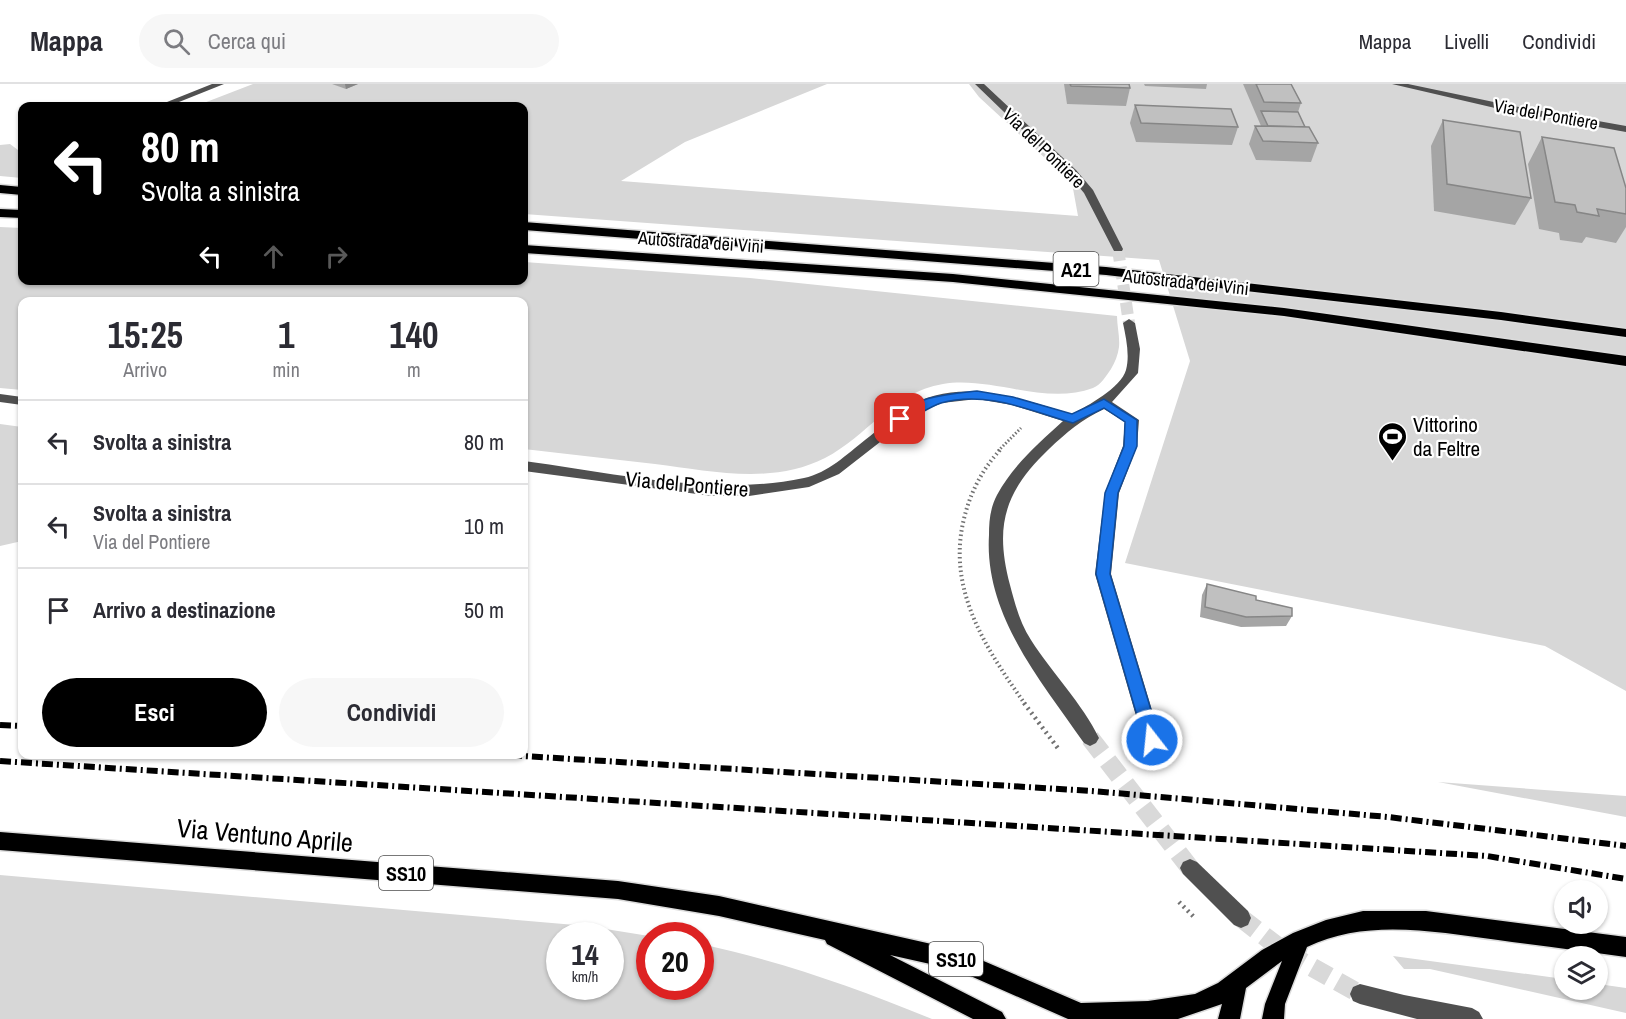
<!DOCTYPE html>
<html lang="it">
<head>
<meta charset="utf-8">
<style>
	body { margin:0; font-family:"Archivo Narrow",sans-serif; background:#f7f7f7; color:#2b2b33; height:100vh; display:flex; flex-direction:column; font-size:22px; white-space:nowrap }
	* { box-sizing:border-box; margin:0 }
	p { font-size:20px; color:#7c7c81 }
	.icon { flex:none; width:33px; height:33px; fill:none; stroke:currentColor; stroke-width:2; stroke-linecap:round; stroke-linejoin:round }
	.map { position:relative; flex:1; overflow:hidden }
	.panel { position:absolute; left:18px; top:213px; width:510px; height:462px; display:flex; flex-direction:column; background:#fff; border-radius:12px; box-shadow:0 2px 4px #0004 }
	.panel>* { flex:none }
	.guide { position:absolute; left:18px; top:18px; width:510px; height:183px; border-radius:12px; box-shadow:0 2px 4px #0004; background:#000; color:#fff; overflow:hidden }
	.fabs { position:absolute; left:1554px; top:796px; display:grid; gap:12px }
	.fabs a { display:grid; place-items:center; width:54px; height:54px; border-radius:50%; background:#fff; box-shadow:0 2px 4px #0004; font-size:30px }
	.speed { position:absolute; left:546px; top:838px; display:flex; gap:12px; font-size:30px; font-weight:700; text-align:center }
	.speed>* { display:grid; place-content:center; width:78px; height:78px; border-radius:50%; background:#fff; box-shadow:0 2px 4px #0004; line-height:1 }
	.speed small { font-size:15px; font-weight:400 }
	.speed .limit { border:9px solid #d22; background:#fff; color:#111 }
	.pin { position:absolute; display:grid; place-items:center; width:51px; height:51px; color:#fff; margin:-26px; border-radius:12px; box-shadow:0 3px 9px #0006 }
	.me { position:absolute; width:66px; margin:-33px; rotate:344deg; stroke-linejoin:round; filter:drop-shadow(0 0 4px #0008) }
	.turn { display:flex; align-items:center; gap:21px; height:126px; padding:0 24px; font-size:27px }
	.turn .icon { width:78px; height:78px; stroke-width:2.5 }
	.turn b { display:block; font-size:42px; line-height:51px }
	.lanes { display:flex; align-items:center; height:57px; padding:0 24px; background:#0003; justify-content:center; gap:30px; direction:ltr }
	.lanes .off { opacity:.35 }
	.eta { display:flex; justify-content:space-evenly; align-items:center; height:102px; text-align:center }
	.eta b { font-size:36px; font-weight:800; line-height:42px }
	.primary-button { display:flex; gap:12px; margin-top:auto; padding:12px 24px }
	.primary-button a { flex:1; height:69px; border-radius:36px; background:#000; color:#fff; font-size:24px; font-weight:800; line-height:69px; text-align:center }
	.primary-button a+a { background:#f7f7f7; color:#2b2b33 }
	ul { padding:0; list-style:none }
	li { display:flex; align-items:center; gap:18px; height:84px; padding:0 24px; border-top:2px solid #e1e1e2 }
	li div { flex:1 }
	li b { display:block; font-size:22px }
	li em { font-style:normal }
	header { display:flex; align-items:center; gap:36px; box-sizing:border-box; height:84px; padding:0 30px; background:#fff; border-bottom:2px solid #e1e1e2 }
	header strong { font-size:28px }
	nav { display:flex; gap:33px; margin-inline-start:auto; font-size:21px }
	.search { width:420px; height:54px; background:#f7f7f7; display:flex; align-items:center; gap:15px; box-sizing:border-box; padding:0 21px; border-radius:33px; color:#7c7c81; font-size:22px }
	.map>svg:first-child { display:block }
	.green { fill:#d7d7d7; fill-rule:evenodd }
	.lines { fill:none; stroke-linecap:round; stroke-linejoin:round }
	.minor-tunnel-far1 { stroke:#d9d9d9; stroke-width:12; stroke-dasharray:12 6; stroke-linecap:butt }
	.minor-tunnel { stroke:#d9d9d9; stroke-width:19; stroke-dasharray:19 10; stroke-linecap:butt }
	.major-casing { stroke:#dbdbdb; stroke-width:3 }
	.highway-casing { stroke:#dbdbdb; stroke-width:3 }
	.path-far2 { stroke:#727272; stroke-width:3; stroke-dasharray:1.5 2; stroke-linecap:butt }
	.path-far1 { stroke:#727272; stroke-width:4; stroke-dasharray:1.5 3; stroke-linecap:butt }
	.path { stroke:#727272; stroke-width:4.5; stroke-dasharray:2 4; stroke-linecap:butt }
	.minor { fill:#505050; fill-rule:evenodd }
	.major { fill:#000; fill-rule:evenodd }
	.highway { fill:#000; fill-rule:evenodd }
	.rail { stroke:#000; stroke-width:6; stroke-dasharray:11 4 2 4; stroke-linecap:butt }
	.wall { fill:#a5a5a5 }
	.shaded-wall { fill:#868686 }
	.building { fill:#c0c0c0; stroke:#868686; stroke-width:1.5 }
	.route { fill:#1a73e8; stroke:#114b97; stroke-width:1.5 }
	.labels { text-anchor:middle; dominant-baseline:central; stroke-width:4.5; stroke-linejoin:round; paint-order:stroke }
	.far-street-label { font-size:18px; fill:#000; stroke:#fff }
	.shield { fill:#fff; stroke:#4c4c4c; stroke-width:1.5 }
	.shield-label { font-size:20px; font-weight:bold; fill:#000 }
	.poi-label { font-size:21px; fill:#000; stroke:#fff; text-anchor:start }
	.street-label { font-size:21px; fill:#000; stroke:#fff }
	.near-street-label { font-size:26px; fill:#000; stroke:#fff }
</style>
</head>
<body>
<header>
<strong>Mappa</strong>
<div class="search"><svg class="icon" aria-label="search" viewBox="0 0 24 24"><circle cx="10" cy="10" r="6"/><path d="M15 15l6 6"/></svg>Cerca qui</div>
<nav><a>Mappa</a><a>Livelli</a><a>Condividi</a></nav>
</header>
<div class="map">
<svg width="1626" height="935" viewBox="0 0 1626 935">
	<rect width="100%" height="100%" fill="#fff"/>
	<g class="green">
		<polygon points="253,0 827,0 685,58 621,97 1078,132 1072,99 979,13 969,0 1626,0 1626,607 1545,562 1125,479 1190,277 1159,176 524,130 524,22 196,22"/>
		<polygon points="10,60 22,69 22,94 0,92 0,61"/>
		<path d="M0 143 22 144V196H524V178L750 194 1117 232C1117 242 1120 253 1119 263 1118 271 1115 278 1111 285 1106 292 1101 301 1093 304 1045 322 992 292 943 300 891 309 868 352 825 374 772 401 711 387 655 380 611 375 567 370 524 365V218H22V306L0 304Z"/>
		<polygon points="0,340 22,343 22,457 0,462"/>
		<polygon points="1438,698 1626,712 1626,733"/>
		<path d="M0 791 587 842 649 852 650 903H700L701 860C783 878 854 903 932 935H0ZM560 852H610V903H560Z"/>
		<polygon points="1393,872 1564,895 1564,906 1598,906 1598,900 1626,904 1626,929 1430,885 1404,885"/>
	</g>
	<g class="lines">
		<polyline class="minor-tunnel-far1" points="1118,165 1129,239"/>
		<g class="minor-tunnel">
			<polyline points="1090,654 1190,784"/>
			<polyline points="1241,834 1285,868 1360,910"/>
		</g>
		<defs>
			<path id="major" d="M0 748 618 797 719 812 958 866 1081 919 1148 917 1195 910 1218 899 1262 866 1293 849 1326 836 1363 827H1426L1626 853V873C1583 867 1541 862 1498 856 1435 848 1367 834 1307 863L1285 920 1284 935H1262L1265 920 1282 877 1246 904 1240 935H1218L1222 920 1178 935H1068L957 886 890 871 1002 928 1006 935H973L827 860 825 856 719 832 618 815 0 766Z"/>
			<g id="highway">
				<polygon points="0,101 22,103 22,111 0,109"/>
				<polygon points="0,125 22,126 22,134 0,133"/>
				<polygon points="524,138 1106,183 1501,228 1626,245 1626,253 1501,236 1106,191 524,146"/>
				<polygon points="524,161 953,190 1284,224 1626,272 1626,282 1284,232 953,198 524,169"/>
			</g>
		</defs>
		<use href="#major" class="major-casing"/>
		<use href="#highway" class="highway-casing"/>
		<polyline class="path-far2" points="998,367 1021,344"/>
		<path class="path-far1" d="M1000 366C981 387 969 411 963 439 948 508 987 566 1025 620"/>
		<g class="path">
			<polyline points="1024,619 1060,667"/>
			<polyline points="1179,818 1195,834"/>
		</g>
		<g class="minor">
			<polygon points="212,0 224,0 169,22 157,22"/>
			<polygon points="975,0 984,0 1076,86 1093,106 1123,165 1122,167 1114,167 1084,109 1068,90"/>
			<polygon points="1392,0 1408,0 1508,21 1626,42 1626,48 1508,27"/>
			<path d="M1129 235 1135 239 1140 265 1138 289 1112 318 1139 336 1137 362 1119 409 1111 490 1161 656 1158 661 1152 664 1146 661 1143 656 1095 490 1105 409 1123 362 1125 338 1104 325C1081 336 1067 348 1049 365 1005 407 994 441 1010 501 1015 520 1020 539 1031 556 1052 589 1082 619 1099 654L1096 659 1090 662 1084 659C1041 597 984 531 989 451 989 438 990 424 997 411 1013 381 1039 359 1063 337L1012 321 977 315 942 319 916 330 839 390 809 403 749 412H712L524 387V377C615 389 714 413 804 394 828 389 847 370 865 356 878 346 891 334 905 325 956 291 1019 314 1072 330 1087 322 1121 304 1126 286 1130 271 1126 254 1123 239Z"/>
			<polygon points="0,310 22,313 22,321 0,318"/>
			<polygon points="1190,775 1197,778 1248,827 1251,834 1248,841 1241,844 1234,841 1183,790 1180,784 1183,778"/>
			<polygon points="1360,900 1404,911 1472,924 1479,928 1483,935 1417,935 1360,920 1353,917 1350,910 1353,903"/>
		</g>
		<use href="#major" class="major"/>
		<use href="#highway" class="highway"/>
		<g class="rail">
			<polyline points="0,641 22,642"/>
			<polyline points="490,670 1092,707 1388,733 1626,762"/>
			<polyline points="0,677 1487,772 1626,795"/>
		</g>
	</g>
	<g class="wall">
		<polygon points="332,0 358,0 346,5"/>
		<polygon points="1064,0 1129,0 1130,4 1126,22 1067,20"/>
		<polygon points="1144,0 1207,0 1206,5 1145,2"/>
		<polygon points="1243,0 1291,0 1301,19 1298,28 1305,43 1318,59 1311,78 1256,76 1249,60 1255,42 1261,42"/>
		<polygon points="1135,21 1238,43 1232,61 1136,58 1130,39"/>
		<polygon points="1443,36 1531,114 1515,141 1434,127 1431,62"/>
		<polygon points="1542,53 1626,104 1626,143 1616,159 1586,153 1582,159 1560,156 1559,149 1539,145 1528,80"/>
		<polygon points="1207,500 1256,516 1292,532 1286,542 1241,543 1200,533 1202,511"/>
	</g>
	<polygon class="shaded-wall" points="345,0 358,0 346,5"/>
	<g class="building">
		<polygon points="1070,0 1129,0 1130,4 1071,2"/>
		<polygon points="1256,0 1291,0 1301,19 1264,18"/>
		<polygon points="1135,21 1231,25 1238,43 1141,39"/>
		<polygon points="1261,27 1298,28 1305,43 1268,42"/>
		<polygon points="1443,36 1520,48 1531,114 1447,100"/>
		<polygon points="1255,42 1309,43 1318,59 1263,57"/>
		<polygon points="1542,53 1614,64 1626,104 1626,130 1597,125 1599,132 1577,128 1575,121 1555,118"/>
		<polygon points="1207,500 1256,512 1256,516 1292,524 1292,532 1246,533 1205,523"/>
	</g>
	<path class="route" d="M977 307 1013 313 1072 330 1104 315 1137 336V362L1118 409 1110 490 1160 656 1157 661 1152 663 1146 661 1144 656 1096 490 1105 409 1124 362 1125 338 1104 324 1073 339C1031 327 986 306 941 319 926 324 914 335 900 339L894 335C912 312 950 310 977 307Z"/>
	<defs>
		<symbol id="stadium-pin" viewBox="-11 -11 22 30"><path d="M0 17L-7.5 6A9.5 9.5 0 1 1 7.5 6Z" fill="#000" stroke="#fff"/><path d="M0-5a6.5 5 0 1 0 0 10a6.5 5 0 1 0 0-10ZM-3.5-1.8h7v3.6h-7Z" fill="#fff"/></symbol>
	</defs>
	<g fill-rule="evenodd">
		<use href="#stadium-pin" x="1376" y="336" width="33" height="45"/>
	</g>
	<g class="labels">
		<g class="far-street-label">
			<text transform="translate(1546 30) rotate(10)">Via del Pontiere</text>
			<text transform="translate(1044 64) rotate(44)">Via del Pontiere</text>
			<text transform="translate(701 158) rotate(4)">Autostrada dei Vini</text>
			<text transform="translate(1186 198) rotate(6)">Autostrada dei Vini</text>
		</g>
		<g class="shield">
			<rect x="1053.5" y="168" width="45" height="34" rx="4.5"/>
			<rect x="379" y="772" width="54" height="34" rx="4.5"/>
			<rect x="929" y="858" width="54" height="34" rx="4.5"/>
		</g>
		<g class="shield-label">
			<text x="1076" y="185">A21</text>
			<text x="406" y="789">SS10</text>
			<text x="956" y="875">SS10</text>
		</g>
		<g class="poi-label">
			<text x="1413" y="340">Vittorino<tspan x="1413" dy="24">da Feltre</tspan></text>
		</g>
		<g class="street-label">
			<text transform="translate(687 400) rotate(5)">Via del Pontiere</text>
		</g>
		<g class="near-street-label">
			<text transform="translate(265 751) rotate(5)">Via Ventuno Aprile</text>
		</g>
	</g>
</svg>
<div class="fabs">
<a><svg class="icon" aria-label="sound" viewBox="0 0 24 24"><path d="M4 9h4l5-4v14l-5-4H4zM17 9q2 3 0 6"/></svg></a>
<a><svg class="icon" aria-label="layers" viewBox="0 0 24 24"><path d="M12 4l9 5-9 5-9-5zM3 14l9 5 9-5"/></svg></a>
</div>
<div class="speed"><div>14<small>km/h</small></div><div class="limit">20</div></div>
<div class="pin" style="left:900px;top:335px;background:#d93025"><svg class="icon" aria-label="arrive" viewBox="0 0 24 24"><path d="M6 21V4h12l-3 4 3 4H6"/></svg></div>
<svg class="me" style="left:1152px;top:656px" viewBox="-20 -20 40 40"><circle r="17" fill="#1a73e8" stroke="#fff" stroke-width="3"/><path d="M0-11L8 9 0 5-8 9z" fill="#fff"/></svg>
<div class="guide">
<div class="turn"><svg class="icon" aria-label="left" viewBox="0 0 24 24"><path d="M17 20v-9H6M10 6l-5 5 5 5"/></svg><div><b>80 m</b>Svolta a sinistra</div></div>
<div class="lanes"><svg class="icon" aria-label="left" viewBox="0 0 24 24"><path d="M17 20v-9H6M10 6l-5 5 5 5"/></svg><svg class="icon off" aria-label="ahead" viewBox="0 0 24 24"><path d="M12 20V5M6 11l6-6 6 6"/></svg><svg class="icon off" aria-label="right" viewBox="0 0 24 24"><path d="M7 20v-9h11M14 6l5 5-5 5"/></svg></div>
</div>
<section class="panel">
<div class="eta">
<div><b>15:25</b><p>Arrivo</p></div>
<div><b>1</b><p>min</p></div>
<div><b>140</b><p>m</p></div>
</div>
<ul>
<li><svg class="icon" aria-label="left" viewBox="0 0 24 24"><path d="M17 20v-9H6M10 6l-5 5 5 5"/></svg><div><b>Svolta a sinistra</b></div><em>80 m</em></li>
<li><svg class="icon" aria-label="left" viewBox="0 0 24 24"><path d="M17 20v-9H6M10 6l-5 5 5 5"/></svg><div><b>Svolta a sinistra</b><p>Via del Pontiere</p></div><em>10 m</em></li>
<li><svg class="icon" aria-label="arrive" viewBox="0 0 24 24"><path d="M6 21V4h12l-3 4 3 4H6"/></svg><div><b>Arrivo a destinazione</b></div><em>50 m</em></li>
</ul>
<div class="primary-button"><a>Esci</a><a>Condividi</a></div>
</section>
</div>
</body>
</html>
